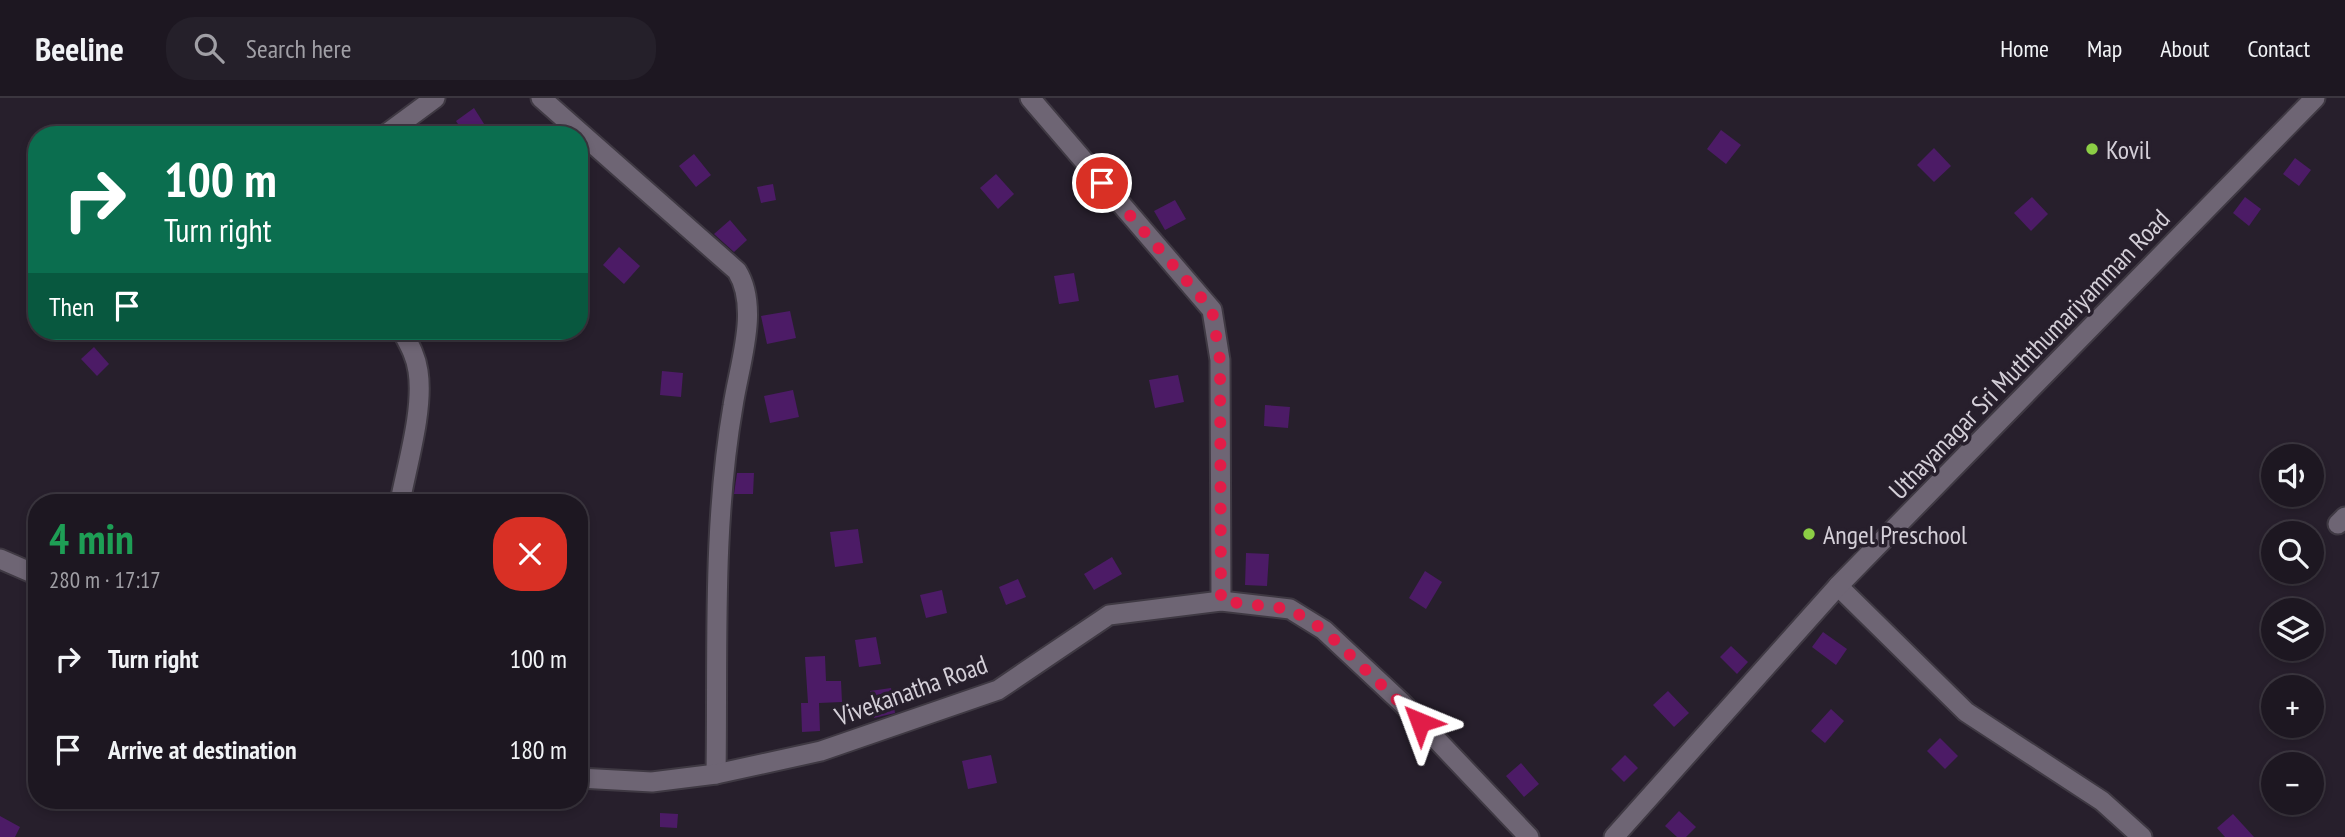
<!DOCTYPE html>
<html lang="en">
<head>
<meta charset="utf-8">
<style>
	body { margin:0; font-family:"PT Sans Narrow",sans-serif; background:#25202a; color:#f1f3f6; height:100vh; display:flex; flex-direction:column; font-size:26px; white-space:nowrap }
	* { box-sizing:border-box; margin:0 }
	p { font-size:23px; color:#a09fa5 }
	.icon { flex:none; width:38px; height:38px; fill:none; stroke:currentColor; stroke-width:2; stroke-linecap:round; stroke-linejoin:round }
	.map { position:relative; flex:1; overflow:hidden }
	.panel { position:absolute; left:28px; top:396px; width:560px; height:315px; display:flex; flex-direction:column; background:#1d1721; border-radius:28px; box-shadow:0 4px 10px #0003,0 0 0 2px #3b363f }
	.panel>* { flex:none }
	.top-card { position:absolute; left:28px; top:28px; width:560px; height:214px; border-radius:28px; box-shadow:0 4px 10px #0003,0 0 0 2px #3b363f; background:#0b6e4f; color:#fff; overflow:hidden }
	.buttons { position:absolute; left:2261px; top:346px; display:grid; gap:14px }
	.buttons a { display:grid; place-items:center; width:63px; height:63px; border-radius:50%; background:#1d1721; box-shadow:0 4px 10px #0003,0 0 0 2px #3b363f; font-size:35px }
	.pin { position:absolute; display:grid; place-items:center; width:60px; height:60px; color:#fff; margin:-30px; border:4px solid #fff; border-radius:50%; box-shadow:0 2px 7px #0007 }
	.me { position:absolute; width:77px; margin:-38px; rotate:316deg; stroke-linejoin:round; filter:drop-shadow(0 0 5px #0008) }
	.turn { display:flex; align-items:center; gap:24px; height:147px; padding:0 21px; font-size:32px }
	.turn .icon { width:91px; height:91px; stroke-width:2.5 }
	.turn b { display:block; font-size:49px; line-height:60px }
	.then { display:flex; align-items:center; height:66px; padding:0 21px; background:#0003; gap:14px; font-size:26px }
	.round { display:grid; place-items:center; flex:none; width:74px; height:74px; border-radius:28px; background:#25202a }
	.head { display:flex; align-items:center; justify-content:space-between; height:119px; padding:0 21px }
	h1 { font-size:42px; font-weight:800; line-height:52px; color:#1e9e55 }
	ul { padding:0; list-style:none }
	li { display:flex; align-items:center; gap:21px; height:91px; padding:0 21px }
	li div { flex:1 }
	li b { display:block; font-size:26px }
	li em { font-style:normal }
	header { display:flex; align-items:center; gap:42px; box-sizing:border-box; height:98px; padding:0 35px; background:#1d1721; border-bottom:2px solid #3b363f }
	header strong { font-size:33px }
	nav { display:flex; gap:38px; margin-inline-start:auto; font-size:24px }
	.search { width:490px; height:63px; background:#25202a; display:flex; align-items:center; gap:18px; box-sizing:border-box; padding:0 24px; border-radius:28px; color:#a09fa5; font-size:26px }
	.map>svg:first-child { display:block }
	.building { fill:#4c1b66 }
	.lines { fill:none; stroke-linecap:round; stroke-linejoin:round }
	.minor-casing { stroke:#3f3943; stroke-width:23 }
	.minor { stroke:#6e6574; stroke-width:19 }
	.route { stroke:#e11d48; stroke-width:12; stroke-dasharray:0 21.6 }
	.poi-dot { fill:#8cce45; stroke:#271f2c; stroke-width:2.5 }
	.labels { text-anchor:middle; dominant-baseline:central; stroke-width:7; stroke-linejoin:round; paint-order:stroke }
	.poi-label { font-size:26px; fill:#d4cfd8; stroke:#271f2c; text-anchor:start }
	.street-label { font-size:26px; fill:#d4cfd8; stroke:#271f2c }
</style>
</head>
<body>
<header>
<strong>Beeline</strong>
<div class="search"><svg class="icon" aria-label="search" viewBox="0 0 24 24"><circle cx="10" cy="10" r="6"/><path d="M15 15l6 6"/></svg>Search here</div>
<nav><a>Home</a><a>Map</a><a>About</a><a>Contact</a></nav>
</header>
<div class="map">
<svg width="2345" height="739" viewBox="0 0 2345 739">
	<rect width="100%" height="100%" fill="#271f2c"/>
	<g class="building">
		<polygon points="474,10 491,37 465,37 456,23"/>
		<polygon points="1721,32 1741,47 1726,66 1707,51"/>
		<polygon points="1934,50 1951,68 1934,84 1917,67"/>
		<polygon points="694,56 711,77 696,89 679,68"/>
		<polygon points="2295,60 2311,72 2299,88 2283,76"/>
		<polygon points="996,76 1014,96 998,111 980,90"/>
		<polygon points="773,86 776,102 761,105 757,89"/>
		<polygon points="2032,99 2048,116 2031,133 2014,115"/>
		<polygon points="2245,99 2261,111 2249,128 2233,115"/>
		<polygon points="1175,102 1186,121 1165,132 1154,113"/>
		<polygon points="730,122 747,142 734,154 714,136"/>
		<polygon points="619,149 640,168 624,186 603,167"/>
		<polygon points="1074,175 1079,203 1059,206 1054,178"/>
		<polygon points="790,213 796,240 767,246 761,218"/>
		<polygon points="94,249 109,266 97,278 81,261"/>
		<polygon points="662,273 683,275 681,299 660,297"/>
		<polygon points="1178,277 1184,304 1155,310 1149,282"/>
		<polygon points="793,292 799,319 770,325 764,298"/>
		<polygon points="1265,307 1290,309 1288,330 1264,328"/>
		<polygon points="737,375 754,375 753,396 734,396"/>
		<polygon points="858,431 863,465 835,469 830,434"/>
		<polygon points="1246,455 1269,456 1267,488 1245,487"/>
		<polygon points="1112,459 1122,476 1094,492 1084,476"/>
		<polygon points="1425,473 1442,484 1426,511 1409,500"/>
		<polygon points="1018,481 1026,499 1006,507 999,489"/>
		<polygon points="942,492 947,515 926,520 920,497"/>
		<polygon points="1823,534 1847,551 1836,567 1812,549"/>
		<polygon points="876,539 881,566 859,569 855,542"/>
		<polygon points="1731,548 1748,564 1737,576 1720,559"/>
		<polygon points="825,558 826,583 841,583 842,604 819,605 820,633 802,634 801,605 808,605 805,559"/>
		<polygon points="891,590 895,615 874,620 870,593"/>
		<polygon points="1668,593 1689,615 1674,629 1653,607"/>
		<polygon points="1831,611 1844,623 1825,645 1811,633"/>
		<polygon points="1940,640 1958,658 1945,671 1927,653"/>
		<polygon points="991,657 997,685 968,691 962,663"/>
		<polygon points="1625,657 1638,670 1624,684 1611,671"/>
		<polygon points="1521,665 1539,686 1524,699 1506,678"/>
		<polygon points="1679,713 1696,729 1686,739 1677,739 1665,728"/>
		<polygon points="660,715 678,716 677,730 660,729"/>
		<polygon points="2233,716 2254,739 2225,739 2217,730"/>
		<polygon points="0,718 20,729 15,739 0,739"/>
	</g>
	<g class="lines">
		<defs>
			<g id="minor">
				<path d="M541 0 737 173C760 210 739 267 733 308 712 429 718 553 716 676"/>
				<polyline points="1030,0 1212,212 1220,262 1221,503"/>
				<polyline points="385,37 435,0"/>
				<path d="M400 404C407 367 424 311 418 273 416 258 409 246 402 233"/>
				<polyline points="2338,426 2345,419"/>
				<polyline points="0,461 37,477"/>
				<polyline points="1838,488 1966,614 2102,703 2142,739"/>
				<polyline points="579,680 652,684 716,676 821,653 998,592 1109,517 1221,503 1290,511 1324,532 1402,605 1529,739"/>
				<polyline points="1614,739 1838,488 2315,0"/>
			</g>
		</defs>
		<use href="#minor" class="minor-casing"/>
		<use href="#minor" class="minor"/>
	</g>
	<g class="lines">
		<polyline class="route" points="1102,85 1212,212 1220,262 1221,503 1290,511 1324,532 1420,624"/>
	</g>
	<g class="poi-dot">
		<circle cx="2092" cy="51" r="7"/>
		<circle cx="1809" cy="436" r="7"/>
	</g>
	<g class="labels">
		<g class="poi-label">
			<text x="2106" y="51">Kovil</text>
			<text x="1823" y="436">Angel Preschool</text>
		</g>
		<g class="street-label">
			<text transform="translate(2029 256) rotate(-46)">Uthayanagar Sri Muththumariyamman Road</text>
			<text transform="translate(911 592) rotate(-20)">Vivekanatha Road</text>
		</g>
	</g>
</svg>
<div class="buttons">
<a><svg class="icon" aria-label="sound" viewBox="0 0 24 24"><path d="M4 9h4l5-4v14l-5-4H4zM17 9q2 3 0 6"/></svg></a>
<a><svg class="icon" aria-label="search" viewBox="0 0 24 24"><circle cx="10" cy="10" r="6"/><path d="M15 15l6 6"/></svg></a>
<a><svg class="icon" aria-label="layers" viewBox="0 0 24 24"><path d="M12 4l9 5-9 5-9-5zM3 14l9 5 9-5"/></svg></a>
<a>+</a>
<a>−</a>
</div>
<div class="pin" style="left:1102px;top:85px;background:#d93025"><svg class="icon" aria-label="arrive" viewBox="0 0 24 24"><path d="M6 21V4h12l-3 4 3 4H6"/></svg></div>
<svg class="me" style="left:1420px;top:624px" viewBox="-20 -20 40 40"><path d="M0-17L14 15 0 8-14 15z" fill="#e11d48" stroke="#fff" stroke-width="4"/></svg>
<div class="top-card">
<div class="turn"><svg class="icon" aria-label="right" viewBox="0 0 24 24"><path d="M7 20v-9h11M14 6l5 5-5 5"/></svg><div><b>100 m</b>Turn right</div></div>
<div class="then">Then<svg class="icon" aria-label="arrive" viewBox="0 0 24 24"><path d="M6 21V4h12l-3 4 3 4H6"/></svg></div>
</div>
<section class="panel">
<div class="head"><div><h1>4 min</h1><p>280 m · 17:17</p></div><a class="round" style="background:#d93025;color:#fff"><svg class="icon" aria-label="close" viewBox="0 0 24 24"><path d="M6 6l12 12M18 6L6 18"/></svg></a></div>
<ul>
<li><svg class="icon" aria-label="right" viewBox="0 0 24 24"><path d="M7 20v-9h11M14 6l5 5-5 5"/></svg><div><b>Turn right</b></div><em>100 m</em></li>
<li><svg class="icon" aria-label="arrive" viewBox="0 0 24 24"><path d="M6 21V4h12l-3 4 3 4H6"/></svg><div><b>Arrive at destination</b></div><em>180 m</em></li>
</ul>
</section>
</div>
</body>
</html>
